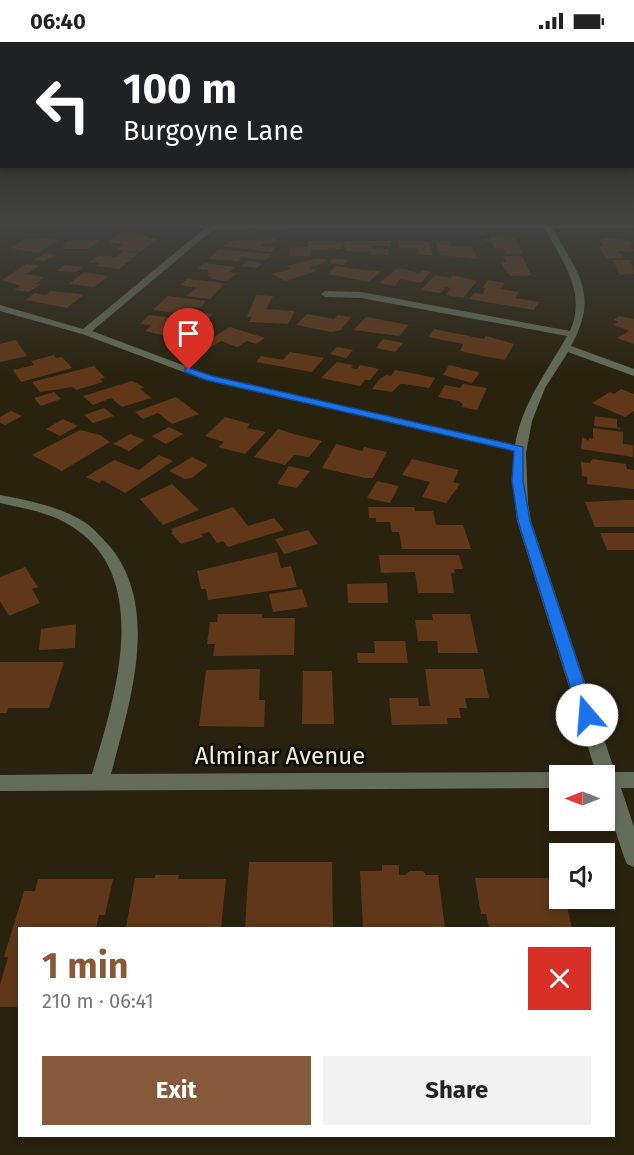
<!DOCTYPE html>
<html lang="en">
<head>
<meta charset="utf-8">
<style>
	body { margin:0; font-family:"Fira Sans",sans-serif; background:#f2f2f2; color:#222; height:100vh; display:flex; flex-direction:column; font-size:22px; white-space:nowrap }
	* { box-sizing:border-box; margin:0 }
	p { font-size:20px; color:#767676 }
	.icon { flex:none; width:33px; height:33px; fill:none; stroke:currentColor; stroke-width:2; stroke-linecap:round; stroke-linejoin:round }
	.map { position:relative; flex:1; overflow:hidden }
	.details { position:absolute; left:18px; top:885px; width:597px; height:210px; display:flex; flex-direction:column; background:#fff; border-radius:0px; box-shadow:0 3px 9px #0003 }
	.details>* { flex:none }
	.banner { position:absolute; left:0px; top:0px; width:634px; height:126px; box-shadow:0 3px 9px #0003; background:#202124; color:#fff; overflow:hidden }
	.needle { width:39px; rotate:270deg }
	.buttons { position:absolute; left:549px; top:723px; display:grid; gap:12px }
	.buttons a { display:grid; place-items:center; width:66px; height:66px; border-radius:0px; background:#fff; box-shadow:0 3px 9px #0003; font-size:30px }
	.pin { position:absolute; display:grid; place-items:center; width:51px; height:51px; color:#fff; margin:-62px -26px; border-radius:50% 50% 50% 0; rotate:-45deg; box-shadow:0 0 6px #0007 }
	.pin .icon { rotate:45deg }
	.me { position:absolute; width:66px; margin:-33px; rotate:342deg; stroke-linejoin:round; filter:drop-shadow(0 0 4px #0008) }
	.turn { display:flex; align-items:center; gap:21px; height:126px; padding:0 24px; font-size:27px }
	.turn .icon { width:78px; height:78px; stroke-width:2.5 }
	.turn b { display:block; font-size:42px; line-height:51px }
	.round { display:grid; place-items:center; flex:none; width:63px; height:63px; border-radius:0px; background:#f2f2f2 }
	.overview { display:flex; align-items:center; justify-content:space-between; height:102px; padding:0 24px }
	h1 { font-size:36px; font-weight:700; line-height:45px; color:#85593a }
	.primary-button { display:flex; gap:12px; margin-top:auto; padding:12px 24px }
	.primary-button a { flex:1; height:69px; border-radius:0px; background:#85593a; color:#fff; font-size:24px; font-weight:700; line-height:69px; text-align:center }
	.primary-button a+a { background:#f2f2f2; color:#222 }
	.status { display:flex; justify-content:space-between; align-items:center; height:42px; padding:0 30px; background:#fff; direction:ltr }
	.status svg { height:16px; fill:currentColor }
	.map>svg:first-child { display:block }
	.building { fill:#603819 }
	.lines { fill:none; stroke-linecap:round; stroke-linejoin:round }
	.minor { fill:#646d59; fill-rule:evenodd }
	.route { fill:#1a73e8; stroke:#114b97; stroke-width:1.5 }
	.labels { text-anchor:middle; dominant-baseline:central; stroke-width:5; stroke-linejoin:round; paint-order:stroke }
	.near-street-label { font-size:24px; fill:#f0ecdf; stroke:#0f0c05 }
</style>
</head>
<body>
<div class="status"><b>06:40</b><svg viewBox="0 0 49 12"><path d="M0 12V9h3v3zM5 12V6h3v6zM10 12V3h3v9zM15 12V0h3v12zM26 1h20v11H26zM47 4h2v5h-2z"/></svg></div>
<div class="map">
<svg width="634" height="1113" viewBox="0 0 634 1113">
	<rect width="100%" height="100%" fill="#29220e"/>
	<g class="building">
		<polygon points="118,192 150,194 146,196 157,197 140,210 116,208 123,202 109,200"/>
		<polygon points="489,194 515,196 523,212 506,212 503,206 494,206 491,199 485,199 484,197 490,197"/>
		<polygon points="267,195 278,196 273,201 265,200 261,204 275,205 271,210 223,204 231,199 264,197"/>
		<polygon points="604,195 631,199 634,203 630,203 634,209 618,209 624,216 606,216 598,204 604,204 599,197 606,197"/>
		<polygon points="26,196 43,196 58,198 38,211 11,206"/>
		<polygon points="99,198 89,207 62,207 67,199"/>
		<polygon points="308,199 341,199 342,207 311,208 311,214 289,214 290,206 308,205"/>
		<polygon points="344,199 390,199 391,204 373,204 373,207 388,207 389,213 371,213 370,209 345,209"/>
		<polygon points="398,199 428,199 433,213 420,213 418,206 400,206"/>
		<polygon points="435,199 450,199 452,204 472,205 477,217 440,213"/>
		<polygon points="220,207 248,210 271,212 266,218 242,215 238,219 209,217"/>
		<polygon points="123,209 138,211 132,216 123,216 132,217 119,227 96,224 99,221 89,220 99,213 116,215"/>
		<polygon points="46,211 56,213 44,219 33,218"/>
		<polygon points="503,214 522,214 531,233 510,234 500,220 507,220"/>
		<polygon points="317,216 329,218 310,226 317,229 285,239 272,232 291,227 286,224"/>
		<polygon points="333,216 348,218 344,223 329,221"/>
		<polygon points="613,218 631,218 634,232 620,233"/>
		<polygon points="247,219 262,221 257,226 242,224"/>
		<polygon points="204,221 235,225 230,230 238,231 226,239 210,237 212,234 208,234 211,231 207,230 209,228 198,227"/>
		<polygon points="26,222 39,224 26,232 44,235 36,242 41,242 29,250 14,248 21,244 2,238"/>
		<polygon points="65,223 83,225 75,230 57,229"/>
		<polygon points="336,224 364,228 381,229 369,240 328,232"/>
		<polygon points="398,226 419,231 422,228 431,230 421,241 400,237 395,244 379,241"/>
		<polygon points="84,230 109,234 94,245 69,242"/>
		<polygon points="435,233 450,236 453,233 477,239 463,256 446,253 451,246 442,245 445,246 440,251 421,248"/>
		<polygon points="187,237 217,240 224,242 210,257 186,254 197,246 180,243"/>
		<polygon points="488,238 505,241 500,247 519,250 515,256 539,260 534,268 469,257 474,251 482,252 486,246 482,246"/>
		<polygon points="51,249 81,252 83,253 67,266 25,258 35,251 46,253"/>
		<polygon points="256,253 273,254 266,267 295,269 288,282 249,280 252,275 247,275"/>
		<polygon points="168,254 206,259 200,266 193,265 189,269 179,268 176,271 153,268"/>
		<polygon points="198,270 213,272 207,278 191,276"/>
		<polygon points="307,272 334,277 338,273 351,275 341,288 331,290 296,283"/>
		<polygon points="149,273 192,278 180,291 186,292 178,300 163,297 166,294 145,289 151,283 140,282"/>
		<polygon points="619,274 634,277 634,302 617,296 629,289 613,283 619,280 613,278"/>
		<polygon points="366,275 409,283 399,294 354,288"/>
		<polygon points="230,285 265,296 256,302 247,299 237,305 221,299 208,307 192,302 206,294 212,296"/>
		<polygon points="434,287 484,297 486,294 514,302 505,318 488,315 460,309 463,302 428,295"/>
		<polygon points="383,297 403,301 395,310 376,306"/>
		<polygon points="16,298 27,314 0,320 0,302"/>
		<polygon points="337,305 353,308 346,316 330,312"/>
		<polygon points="290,310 324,316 312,330 256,320 261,314 283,318"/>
		<polygon points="54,313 56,316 62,315 72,326 21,340 13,328 34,323 31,319"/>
		<polygon points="337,320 353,323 351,326 357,327 360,323 379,327 370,338 365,338 360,344 321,336"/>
		<polygon points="449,323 478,330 479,332 472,341 443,333"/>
		<polygon points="94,324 105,336 100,337 103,340 76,348 73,345 40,350 32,340"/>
		<polygon points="395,328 416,332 435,336 429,346 405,342 400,342 392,350 372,347 380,337 386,333 391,334"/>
		<polygon points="132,339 144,345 140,347 151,356 122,365 111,356 93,363 83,354"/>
		<polygon points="463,342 487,346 477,368 461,365 463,362 459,359 438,355 445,343 460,346"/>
		<polygon points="621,347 634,352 634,369 625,375 592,361 610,350 614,352"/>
		<polygon points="54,350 61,357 41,364 34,356"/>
		<polygon points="176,355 199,372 172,382 158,371 143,377 135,370"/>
		<polygon points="104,366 114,374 93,381 84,373"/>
		<polygon points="11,369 22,374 5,383 0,381 0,375"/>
		<polygon points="595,374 617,377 617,385 622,387 594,384"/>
		<polygon points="225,375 250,382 247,386 266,390 245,412 218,405 224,400 205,394"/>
		<polygon points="63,377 78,384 60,394 46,387"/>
		<polygon points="169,385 183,392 166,402 152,394"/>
		<polygon points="593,386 623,390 623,402 633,403 633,415 581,407 582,395 589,399 589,396 593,397"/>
		<polygon points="278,387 297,393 322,399 309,415 294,413 285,423 254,415"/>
		<polygon points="80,388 100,393 110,400 62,429 32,413"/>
		<polygon points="130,392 145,398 129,409 113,402"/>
		<polygon points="336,402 362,409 364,405 387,410 373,436 365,436 322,426"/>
		<polygon points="159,413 173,419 125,451 102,438 99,441 86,435 114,418 139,428"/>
		<polygon points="192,415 208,423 192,436 185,437 169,429"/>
		<polygon points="412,417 459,428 453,440 460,442 446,461 422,455 430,440 402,433"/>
		<polygon points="593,417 626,422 627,427 634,428 634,447 587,442 587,435 582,434 581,420 590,421"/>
		<polygon points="289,424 310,429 297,446 277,442"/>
		<polygon points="377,439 399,444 390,461 367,456"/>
		<polygon points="172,442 199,468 163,483 140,457"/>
		<polygon points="625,458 634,458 634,485 595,485 585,460"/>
		<polygon points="233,465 248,484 274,476 284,488 228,505 223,499 217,501 209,490 201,492 203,495 181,502 171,491 173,490 171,487"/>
		<polygon points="368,465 414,465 415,469 433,469 436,483 463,483 471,507 402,507 399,490 392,490 390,480 376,480 376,476 369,476"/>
		<polygon points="308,488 318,502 284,512 275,497"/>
		<polygon points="600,491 634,491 634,508 607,508"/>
		<polygon points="277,510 281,526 291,524 297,545 208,558 206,547 201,547 197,529"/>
		<polygon points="379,513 459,513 463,527 454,527 455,531 451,531 454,551 418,551 415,530 381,531"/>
		<polygon points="25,525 38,545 32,547 40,561 9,574 0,559 0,535"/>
		<polygon points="387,541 388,561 348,561 347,542"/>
		<polygon points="302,547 308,565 273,570 269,552"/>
		<polygon points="218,572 262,572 262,576 295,576 294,613 213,614 215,602 207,602 210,580 217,580"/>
		<polygon points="432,572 470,572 478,611 438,611 437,599 418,599 415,578 433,578"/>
		<polygon points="76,582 75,606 39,608 41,587"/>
		<polygon points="374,599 405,599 408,621 358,621 357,611 375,611"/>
		<polygon points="0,620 64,620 49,666 8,666 7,671 0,671"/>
		<polygon points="260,627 259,658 265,658 264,685 199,684 206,628"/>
		<polygon points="425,627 483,627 489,656 465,656 467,666 459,666 461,676 447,676 448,682 392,683 389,656 418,656 419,664 430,664"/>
		<polygon points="303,629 332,629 334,682 302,682"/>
		<polygon points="249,820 332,820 333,886 245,886"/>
		<polygon points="382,823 399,823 399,833 405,833 410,829 423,829 426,833 438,833 445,886 363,886 360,829 382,829"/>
		<polygon points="155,833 179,833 178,837 226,837 221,886 126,886 135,836 155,836"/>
		<polygon points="475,836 549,836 552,846 560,846 560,856 565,856 572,886 489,886 486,872 481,872"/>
		<polygon points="38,837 113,837 105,873 99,873 96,886 20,886 20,965 0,965 0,943 8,915 4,915 24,849 35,849"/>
	</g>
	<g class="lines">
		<g class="minor">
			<path d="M0 182 634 183V187H553C579 233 599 253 571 304L634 327V334L568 310 545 346 532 379 526 411 528 461 531 479 615 730H634V746H621L634 785V825L627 822 624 815 604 754V734H597L517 479 513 444 514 409 205 338 82 292 0 269V263L83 287 205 186H0ZM214 187H545C563 220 587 251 570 289L361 250 325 249 321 252 325 255 361 256 567 294C547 330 522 361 515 403L212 334 92 289Z"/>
			<path d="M0 453C30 459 60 464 86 481 92 485 98 492 103 497 164 558 130 660 111 732L560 730 567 734H560V746L0 749V733L92 732C113 661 153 541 77 488 54 471 27 467 0 461Z"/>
		</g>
	</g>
	<linearGradient id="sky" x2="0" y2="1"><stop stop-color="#171308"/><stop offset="0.53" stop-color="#434441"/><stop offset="1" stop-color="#434441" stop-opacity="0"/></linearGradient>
	<rect width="634" height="335" fill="url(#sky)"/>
	<polygon class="route" points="189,326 212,334 523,405 523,439 530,479 595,673 593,678 587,680 579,673 518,479 512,439 514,409 206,338 185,330 185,326"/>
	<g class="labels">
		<g class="near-street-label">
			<text x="280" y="714">Alminar Avenue</text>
		</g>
	</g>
</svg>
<div class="buttons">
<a><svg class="needle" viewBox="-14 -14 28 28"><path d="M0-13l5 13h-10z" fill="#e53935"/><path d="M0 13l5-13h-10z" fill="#767676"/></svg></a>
<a><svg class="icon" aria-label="sound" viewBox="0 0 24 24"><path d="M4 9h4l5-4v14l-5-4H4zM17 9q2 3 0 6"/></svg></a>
</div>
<div class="pin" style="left:189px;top:328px;background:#d93025"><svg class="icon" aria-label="arrive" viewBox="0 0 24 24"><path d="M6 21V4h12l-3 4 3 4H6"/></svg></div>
<svg class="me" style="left:587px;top:673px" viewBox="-20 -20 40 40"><circle r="19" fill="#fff"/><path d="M0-13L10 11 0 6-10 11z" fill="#1a73e8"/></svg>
<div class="banner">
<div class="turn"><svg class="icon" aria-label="left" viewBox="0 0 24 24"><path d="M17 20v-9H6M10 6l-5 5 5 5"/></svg><div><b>100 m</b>Burgoyne Lane</div></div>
</div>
<section class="details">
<div class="overview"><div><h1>1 min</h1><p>210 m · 06:41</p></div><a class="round" style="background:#d93025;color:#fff"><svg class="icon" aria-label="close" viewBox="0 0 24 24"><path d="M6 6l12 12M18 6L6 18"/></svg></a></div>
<div class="primary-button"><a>Exit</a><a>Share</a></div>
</section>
</div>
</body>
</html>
